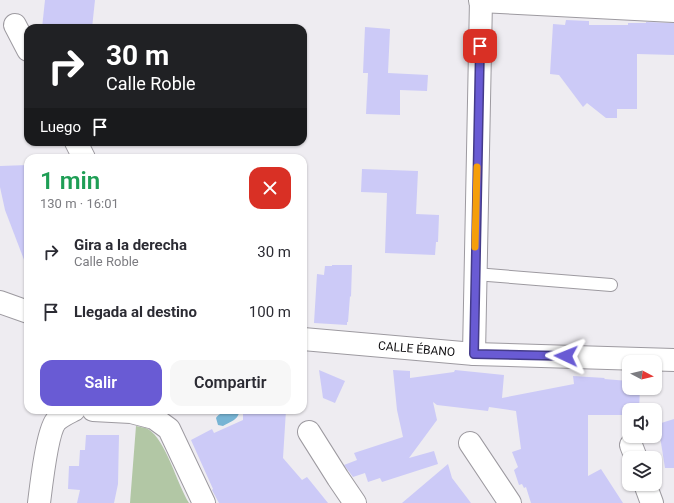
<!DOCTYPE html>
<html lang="es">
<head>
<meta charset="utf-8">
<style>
	body { margin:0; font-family:Roboto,sans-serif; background:#f7f7f7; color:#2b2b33; height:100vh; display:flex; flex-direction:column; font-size:15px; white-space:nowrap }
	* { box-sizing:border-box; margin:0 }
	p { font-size:13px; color:#7c7c81 }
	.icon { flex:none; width:22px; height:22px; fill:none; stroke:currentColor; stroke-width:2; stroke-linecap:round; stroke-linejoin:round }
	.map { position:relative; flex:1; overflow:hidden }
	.sheet { position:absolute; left:24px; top:154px; width:283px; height:260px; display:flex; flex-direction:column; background:#fff; border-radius:12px; box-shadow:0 1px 3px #0004 }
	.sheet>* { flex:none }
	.top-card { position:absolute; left:24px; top:24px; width:283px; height:122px; border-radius:12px; box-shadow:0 1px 3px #0004; background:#202124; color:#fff; overflow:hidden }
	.needle { width:26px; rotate:97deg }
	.tools { position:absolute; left:622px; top:355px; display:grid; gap:8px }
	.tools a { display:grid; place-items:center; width:40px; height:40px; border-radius:8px; background:#fff; box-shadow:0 1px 3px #0004; font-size:20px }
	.pin { position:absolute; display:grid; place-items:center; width:34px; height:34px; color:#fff; margin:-17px; border-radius:8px; box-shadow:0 2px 6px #0006 }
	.me { position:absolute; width:44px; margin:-22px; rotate:272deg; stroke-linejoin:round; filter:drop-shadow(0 0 3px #0008) }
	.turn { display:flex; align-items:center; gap:14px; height:84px; padding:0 16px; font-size:18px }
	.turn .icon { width:52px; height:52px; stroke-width:2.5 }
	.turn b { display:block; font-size:28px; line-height:34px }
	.then { display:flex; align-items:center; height:38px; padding:0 16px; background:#0003; gap:8px; font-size:15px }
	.round { display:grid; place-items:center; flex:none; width:42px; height:42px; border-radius:12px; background:#f7f7f7 }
	.headline { display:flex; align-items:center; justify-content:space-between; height:68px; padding:0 16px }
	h1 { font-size:24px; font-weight:600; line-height:30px; color:#1e9e55 }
	.cta { display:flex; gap:8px; margin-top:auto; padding:8px 16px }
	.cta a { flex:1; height:46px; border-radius:12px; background:#695bd4; color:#fff; font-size:16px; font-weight:600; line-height:46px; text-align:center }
	.cta a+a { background:#f7f7f7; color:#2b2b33 }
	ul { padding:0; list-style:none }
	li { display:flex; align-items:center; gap:12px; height:60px; padding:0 16px }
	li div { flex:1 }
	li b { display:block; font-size:15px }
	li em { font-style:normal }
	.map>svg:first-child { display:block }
	.green { fill:#b2c7a5 }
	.water { fill:#77b4d4 }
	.building { fill:#cccaf7 }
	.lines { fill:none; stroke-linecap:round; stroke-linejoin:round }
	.service-casing { stroke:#9d9aa0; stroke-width:14 }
	.minor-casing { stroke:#9d9aa0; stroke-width:24 }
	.tertiary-casing { stroke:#9d9aa0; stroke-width:24 }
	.service { stroke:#fff; stroke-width:12 }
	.minor { stroke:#fff; stroke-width:22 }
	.tertiary { stroke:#fff; stroke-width:22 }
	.route-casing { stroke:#443b8a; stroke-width:10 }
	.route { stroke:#695bd4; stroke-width:7 }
	.slow { stroke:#f59e0b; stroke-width:7 }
	.labels { text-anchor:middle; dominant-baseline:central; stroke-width:3; stroke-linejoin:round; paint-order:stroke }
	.street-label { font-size:12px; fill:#100f11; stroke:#fbf9ff }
</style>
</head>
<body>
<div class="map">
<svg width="674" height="503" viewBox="0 0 674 503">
	<rect width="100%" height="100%" fill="#eeecf1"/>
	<path class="green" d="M136 426C139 427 144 427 148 429 166 440 177 484 189 503H130Z"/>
	<path class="water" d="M225 410H239C240 419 230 422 223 426L218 425 216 418C218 414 222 414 225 410Z"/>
	<g class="building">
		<polygon points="45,0 95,0 92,28 42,28"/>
		<polygon points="566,20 589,21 589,25 628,25 628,23 646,23 646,22 674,23 674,55 637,54 637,109 617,109 617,118 606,118 587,103 583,107 559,75 550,74 553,24 565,25"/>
		<polygon points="365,27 390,29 388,73 428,75 427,91 400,90 400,115 366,114 368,73 363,73"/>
		<polygon points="28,165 28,265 26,265 5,210 0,187 0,166"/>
		<polygon points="362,169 418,171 416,214 439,215 438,242 436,242 435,255 385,253 387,193 361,192"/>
		<polygon points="332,265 352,265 351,297 350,296 348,322 347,322 347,325 314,323 317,274 324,275 325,266 332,266"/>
		<polygon points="319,370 345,381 335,403 323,398"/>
		<polygon points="393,370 410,371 410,378 454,372 455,370 504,375 502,398 574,384 573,376 605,378 604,379 629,381 629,388 640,388 639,410 629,410 629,415 588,415 588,476 601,469 623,503 531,503 526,487 524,488 522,484 519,485 514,470 518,467 512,452 521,449 516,411 489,407 488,411 437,405 433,402 437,420 409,458 434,451 438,464 382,482 380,478 368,482 365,473 353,477 344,465 357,460 354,453 403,437 397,410"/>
		<polygon points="243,410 286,410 283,458 302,480 307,477 328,503 219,503 212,490 213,489 191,440 212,429 214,433 243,420"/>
		<polygon points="674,419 674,468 665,468 658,424"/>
		<polygon points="86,435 119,435 118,484 114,503 77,503 80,490 68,489 69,466 79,466 80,450 85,450"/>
		<polygon points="448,464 452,478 471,503 402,503"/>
	</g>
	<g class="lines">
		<defs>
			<polyline id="service" points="475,274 611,285"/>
			<g id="minor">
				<polyline points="480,1 674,11"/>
				<polyline points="15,25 28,50"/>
				<polyline points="76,142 84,158"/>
				<polyline points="474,354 481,0"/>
				<polyline points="93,410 131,412 154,418 169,429 204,503"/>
				<polyline points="309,432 338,478 355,503"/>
				<polyline points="470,443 510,503"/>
				<polyline points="631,445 636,458"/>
				<polyline points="645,484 652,503"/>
				<path d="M39 503C41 487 47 432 56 421 61 416 68 413 74 410"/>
			</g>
			<g id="tertiary">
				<polyline points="0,302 28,312"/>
				<path id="s1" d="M303 339 474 354 674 360"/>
			</g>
		</defs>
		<use href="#service" class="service-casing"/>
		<use href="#minor" class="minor-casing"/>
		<use href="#tertiary" class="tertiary-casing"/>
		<use href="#service" class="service"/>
		<use href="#minor" class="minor"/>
		<use href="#tertiary" class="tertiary"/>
	</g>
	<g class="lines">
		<defs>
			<polyline id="route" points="480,46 474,354 566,356"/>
		</defs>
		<use href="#route" class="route-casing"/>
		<use href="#route" class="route"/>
		<polyline class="slow" points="475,247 477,167"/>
	</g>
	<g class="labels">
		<g class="street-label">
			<text stroke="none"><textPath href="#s1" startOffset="114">CALLE ÉBANO</textPath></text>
		</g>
	</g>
</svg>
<div class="tools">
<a><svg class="needle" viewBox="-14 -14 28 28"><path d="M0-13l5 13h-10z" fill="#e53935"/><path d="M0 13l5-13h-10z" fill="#7c7c81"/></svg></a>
<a><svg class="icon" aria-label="sound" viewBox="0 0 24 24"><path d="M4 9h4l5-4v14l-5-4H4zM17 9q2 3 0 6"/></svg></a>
<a><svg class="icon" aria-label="layers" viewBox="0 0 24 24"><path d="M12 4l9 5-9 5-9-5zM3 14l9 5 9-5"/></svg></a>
</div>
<div class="pin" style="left:480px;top:46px;background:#d93025"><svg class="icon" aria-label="arrive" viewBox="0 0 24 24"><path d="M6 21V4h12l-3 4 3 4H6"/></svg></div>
<svg class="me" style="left:566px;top:356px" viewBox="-20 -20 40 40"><path d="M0-17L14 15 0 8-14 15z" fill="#695bd4" stroke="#fff" stroke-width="4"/></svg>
<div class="top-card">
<div class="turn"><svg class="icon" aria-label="right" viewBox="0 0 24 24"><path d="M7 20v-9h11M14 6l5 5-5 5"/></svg><div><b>30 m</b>Calle Roble</div></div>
<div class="then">Luego<svg class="icon" aria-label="arrive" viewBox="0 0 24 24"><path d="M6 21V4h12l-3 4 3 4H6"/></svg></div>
</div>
<section class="sheet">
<div class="headline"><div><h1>1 min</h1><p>130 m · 16:01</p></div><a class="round" style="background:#d93025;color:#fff"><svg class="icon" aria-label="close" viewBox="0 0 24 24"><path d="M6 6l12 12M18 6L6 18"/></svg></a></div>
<ul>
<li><svg class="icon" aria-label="right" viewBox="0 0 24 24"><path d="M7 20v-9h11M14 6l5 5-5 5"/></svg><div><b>Gira a la derecha</b><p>Calle Roble</p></div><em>30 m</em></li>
<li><svg class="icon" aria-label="arrive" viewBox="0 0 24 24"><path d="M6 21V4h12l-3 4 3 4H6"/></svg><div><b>Llegada al destino</b></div><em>100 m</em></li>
</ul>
<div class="cta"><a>Salir</a><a>Compartir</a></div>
</section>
</div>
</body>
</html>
